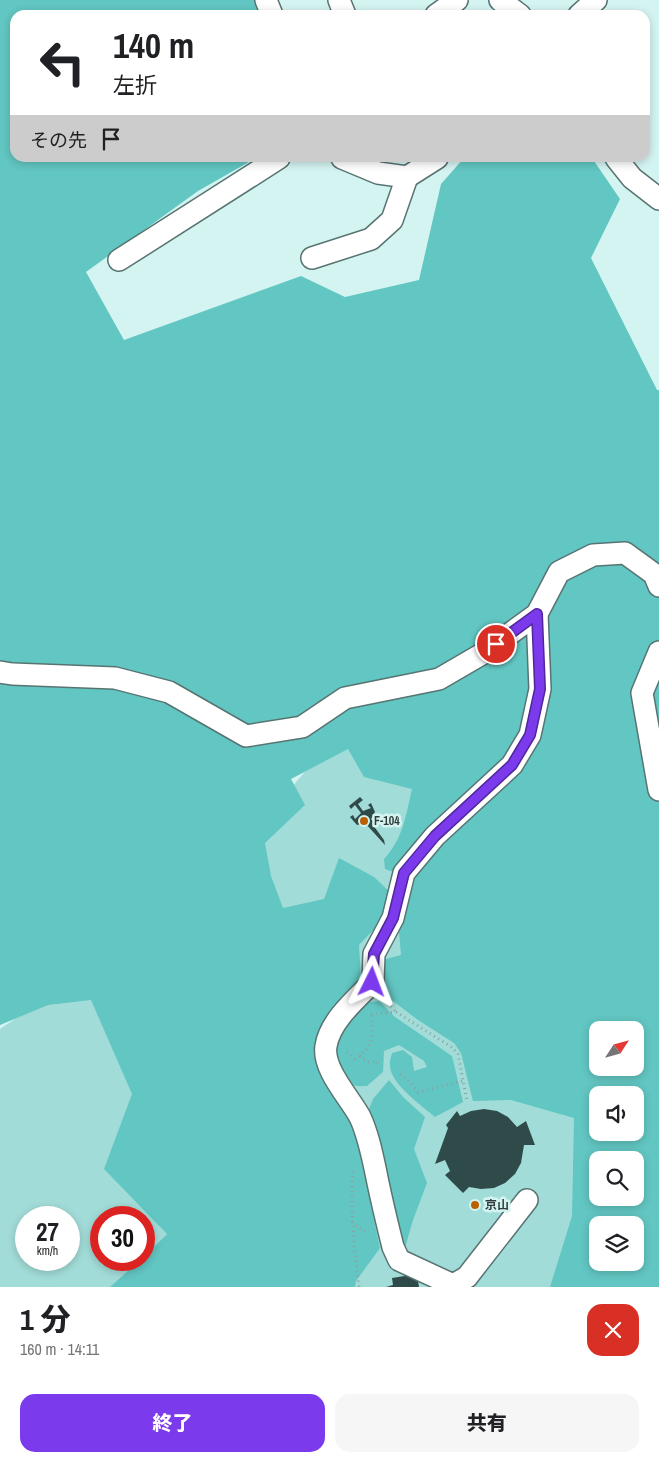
<!DOCTYPE html>
<html lang="ja">
<head>
<meta charset="utf-8">
<style>
	body { margin:0; font-family:"Archivo Narrow","Noto Sans JP",sans-serif; background:#f6f6f6; color:#202124; height:100vh; display:flex; flex-direction:column; font-size:19px; white-space:nowrap }
	* { box-sizing:border-box; margin:0 }
	p { font-size:16px; color:#757577 }
	.icon { flex:none; width:28px; height:28px; fill:none; stroke:currentColor; stroke-width:2; stroke-linecap:round; stroke-linejoin:round }
	.map { position:relative; height:1287px; overflow:hidden }
	.panel { display:flex; flex-direction:column; background:#fff; flex:1 }
	.panel>* { flex:none }
	.guide { position:absolute; left:10px; top:10px; width:640px; height:152px; border-radius:15px; box-shadow:0 2px 8px #0003; background:#fff; color:#202124; overflow:hidden }
	.needle { width:32px; rotate:54deg }
	.tools { position:absolute; left:589px; top:1021px; display:grid; gap:10px }
	.tools a { display:grid; place-items:center; width:55px; height:55px; border-radius:10px; background:#fff; box-shadow:0 2px 8px #0003; font-size:25px }
	.speed { position:absolute; left:15px; top:1206px; display:flex; gap:10px; font-size:25px; font-weight:700; text-align:center }
	.speed>* { display:grid; place-content:center; width:65px; height:65px; border-radius:50%; background:#fff; box-shadow:0 2px 8px #0003; line-height:1 }
	.speed small { font-size:12px; font-weight:400 }
	.speed .limit { border:8px solid #d22; background:#fff; color:#111 }
	.pin { position:absolute; display:grid; place-items:center; width:42px; height:42px; color:#fff; margin:-21px; border:2px solid #fff; border-radius:50%; box-shadow:0 1px 5px #0007 }
	.me { position:absolute; width:55px; margin:-28px; rotate:3deg; stroke-linejoin:round; filter:drop-shadow(0 0 4px #0008) }
	.turn { display:flex; align-items:center; gap:18px; height:105px; padding:0 20px; font-size:22px }
	.turn .icon { width:65px; height:65px; stroke-width:2.5 }
	.turn b { display:block; font-size:35px; line-height:42px }
	.then { display:flex; align-items:center; height:48px; padding:0 20px; background:#0003; gap:10px; font-size:19px }
	.round { display:grid; place-items:center; flex:none; width:52px; height:52px; border-radius:15px; background:#f6f6f6 }
	.head { display:flex; align-items:center; justify-content:space-between; height:85px; padding:0 20px }
	h1 { font-size:30px; font-weight:800; line-height:38px }
	.action { display:flex; gap:10px; margin-top:auto; padding:10px 20px }
	.action a { flex:1; height:58px; border-radius:15px; background:#7c3aed; color:#fff; font-size:20px; font-weight:800; line-height:58px; text-align:center }
	.action a+a { background:#f6f6f6; color:#202124 }
	.map>svg:first-child { display:block }
	.green { fill:#a2dcd8; fill-rule:evenodd }
	.forest { fill:#62c6c2; fill-rule:evenodd }
	.building { fill:#2f4b49 }
	.lines { fill:none; stroke-linecap:round; stroke-linejoin:round }
	.minor-casing { stroke:#577472; stroke-width:24 }
	.path { stroke:#8ba2a1; stroke-width:3; stroke-dasharray:1 4; stroke-linecap:butt }
	.minor { stroke:#fff; stroke-width:21 }
	.route-casing { stroke:#51269a; stroke-width:12 }
	.route { stroke:#7c3aed; stroke-width:9 }
	.poi-dot { fill:#ba5f00; stroke:#d4f4f2; stroke-width:2 }
	.labels { text-anchor:middle; dominant-baseline:central; stroke-width:5; stroke-linejoin:round; paint-order:stroke }
	.poi-label { font-size:12px; font-weight:bold; fill:#303c3c; stroke:#d4f4f2; text-anchor:start }
</style>
</head>
<body>
<div class="map">
<svg width="659" height="1287" viewBox="0 0 659 1287">
	<rect width="100%" height="100%" fill="#d4f4f2"/>
	<path class="green" d="M368 698 598 1132V1198L568 1287H0V1029L15 1019 0 996 223 826 291 788ZM26 1218H69V1260H26ZM101 1218H144V1260H101Z"/>
	<g class="forest">
		<path d="M0 0H256L261 15H15V158H256L198 191 86 272 124 340 301 276 345 297 419 280 441 184 464 158H592L620 199 591 258 657 390H659V1287H550L572 1216 574 1118 511 1100 473 1101 461 1053 454 1043 418 1020 389 998 384 983 382 960 401 955 399 932 406 901 407 877 385 869 384 859C403 839 406 815 412 789L364 777 348 749 291 779 305 805 265 843 271 876 283 908 324 899 339 858 374 877 392 894 379 924 359 945 361 979 335 1006 317 1049 354 1124 380 1248 356 1281 355 1287H110L140 1260H144V1257L167 1234 104 1169 132 1094 91 1000 48 1005 0 1025ZM598 1030H635V1068H598ZM598 1095H635V1132H598ZM598 1160H635V1198H598ZM598 1225H635V1262H598Z"/>
		<path d="M379 1001 395 1017 452 1056 463 1102 435 1117C422 1106 390 1083 390 1066 389 1062 391 1057 392 1053L403 1050 412 1057 414 1071 427 1067 424 1061 399 1045 384 1051 383 1072 367 1086C362 1086 355 1087 350 1084 336 1076 334 1053 333 1039L357 1004Z"/>
		<polygon points="389,1080 403,1097 425,1117 414,1149 427,1183 413,1220 403,1255 366,1116 373,1099"/>
	</g>
	<g class="building">
		<polygon points="360,797 363,800 358,804 363,811 371,808 368,805 371,803 375,812 371,819 375,824 373,825 384,840 385,845 365,823 357,825 350,817 353,815 355,819 361,813 355,805 351,809 349,806"/>
		<polygon points="484,1109 497,1111 508,1117 517,1127 526,1121 535,1145 524,1145 521,1163 515,1174 505,1183 494,1188 481,1189 469,1187 463,1193 445,1175 450,1171 445,1160 435,1164 448,1128 446,1125 457,1111 460,1116 471,1111"/>
		<polygon points="417,1274 419,1287 386,1287 393,1285 392,1278"/>
	</g>
	<g class="lines">
		<defs>
			<g id="minor">
				<polyline points="266,0 272,15"/>
				<polyline points="339,0 345,15"/>
				<polyline points="500,0 520,15"/>
				<polyline points="436,15 457,0"/>
				<polyline points="579,15 596,0"/>
				<polyline points="342,158 378,173 407,177 437,158"/>
				<polyline points="616,158 632,178 659,199"/>
				<polyline points="312,258 371,239 392,220 407,177"/>
				<polyline points="119,260 279,158"/>
				<polyline points="659,652 642,693 659,790"/>
				<polyline points="0,672 12,674 115,678 169,692 246,736 302,727 345,698 439,679 482,654 537,614 559,572 593,555 625,553 654,574 659,586"/>
				<path d="M527 1200 467 1277 453 1285 399 1260 393 1247C387 1223 381 1198 376 1173 372 1154 368 1134 360 1117 350 1098 322 1069 326 1046 330 1021 356 999 373 982L374 954 393 918 404 873 435 836 512 765 530 735 540 689 537 614"/>
			</g>
		</defs>
		<use href="#minor" class="minor-casing"/>
		<g class="path">
			<polyline points="384,999 396,1012"/>
			<polyline points="371,1014 396,1012 453,1048 458,1054 467,1101"/>
			<path d="M347 1052 355 1059C376 1045 372 1036 372 1014"/>
			<path d="M360 1056C365 1061 369 1063 377 1061V1066"/>
			<polyline points="400,1074 408,1080 418,1092 463,1081"/>
			<path d="M353 1171C350 1210 354 1248 359 1287"/>
			<polyline points="352,1222 367,1233"/>
		</g>
		<use href="#minor" class="minor"/>
	</g>
	<g class="lines">
		<defs>
			<polyline id="route" points="372,982 374,954 393,918 404,873 435,836 512,765 530,735 540,689 537,614 496,644"/>
		</defs>
		<use href="#route" class="route-casing"/>
		<use href="#route" class="route"/>
	</g>
	<g class="poi-dot">
		<circle cx="364" cy="821" r="5"/>
		<circle cx="475" cy="1205" r="5"/>
	</g>
	<g class="labels">
		<g class="poi-label">
			<text x="374" y="821">F-104</text>
			<text x="485" y="1205">京山</text>
		</g>
	</g>
</svg>
<div class="tools">
<a><svg class="needle" viewBox="-14 -14 28 28"><path d="M0-13l5 13h-10z" fill="#e53935"/><path d="M0 13l5-13h-10z" fill="#757577"/></svg></a>
<a><svg class="icon" aria-label="sound" viewBox="0 0 24 24"><path d="M4 9h4l5-4v14l-5-4H4zM17 9q2 3 0 6"/></svg></a>
<a><svg class="icon" aria-label="search" viewBox="0 0 24 24"><circle cx="10" cy="10" r="6"/><path d="M15 15l6 6"/></svg></a>
<a><svg class="icon" aria-label="layers" viewBox="0 0 24 24"><path d="M12 4l9 5-9 5-9-5zM3 14l9 5 9-5"/></svg></a>
</div>
<div class="speed"><div>27<small>km/h</small></div><div class="limit">30</div></div>
<div class="pin" style="left:496px;top:644px;background:#d93025"><svg class="icon" aria-label="arrive" viewBox="0 0 24 24"><path d="M6 21V4h12l-3 4 3 4H6"/></svg></div>
<svg class="me" style="left:372px;top:982px" viewBox="-20 -20 40 40"><path d="M0-17L14 15 0 8-14 15z" fill="#7c3aed" stroke="#fff" stroke-width="4"/></svg>
<div class="guide">
<div class="turn"><svg class="icon" aria-label="left" viewBox="0 0 24 24"><path d="M17 20v-9H6M10 6l-5 5 5 5"/></svg><div><b>140 m</b>左折</div></div>
<div class="then">その先<svg class="icon" aria-label="arrive" viewBox="0 0 24 24"><path d="M6 21V4h12l-3 4 3 4H6"/></svg></div>
</div>
</div>
<section class="panel">
<div class="head"><div><h1>1 分</h1><p>160 m · 14:11</p></div><a class="round" style="background:#d93025;color:#fff"><svg class="icon" aria-label="close" viewBox="0 0 24 24"><path d="M6 6l12 12M18 6L6 18"/></svg></a></div>
<div class="action"><a>終了</a><a>共有</a></div>
</section>
</body>
</html>
